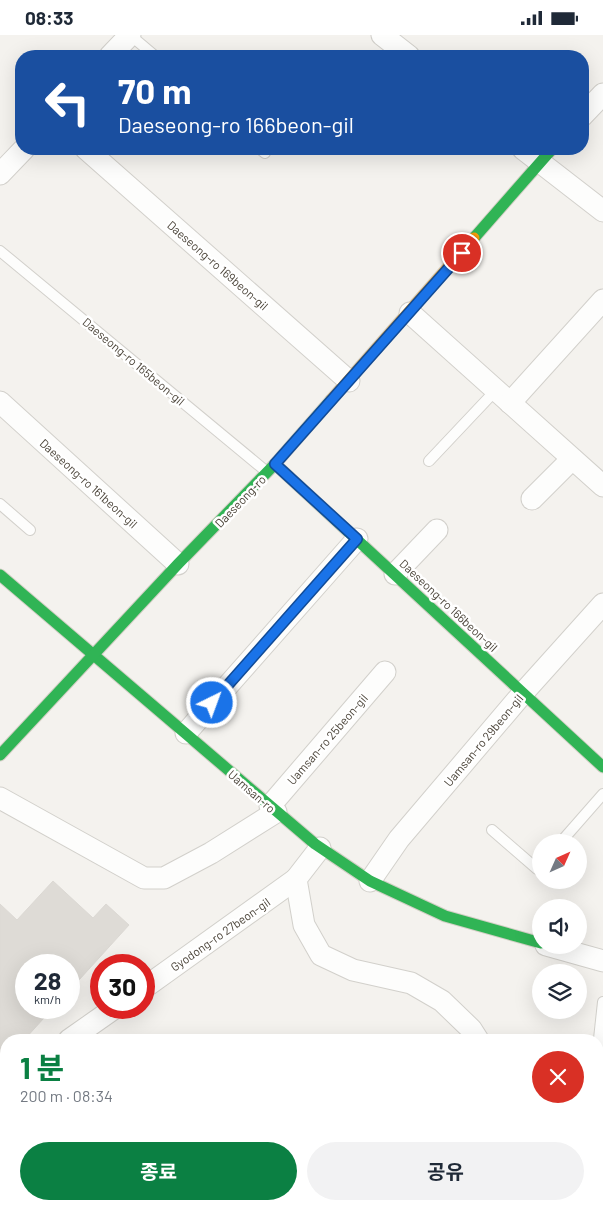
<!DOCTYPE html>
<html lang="ko">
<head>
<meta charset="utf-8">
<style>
	body { margin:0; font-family:Barlow,"Noto Sans KR",sans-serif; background:#f2f2f3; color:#1f2937; height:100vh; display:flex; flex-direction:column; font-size:19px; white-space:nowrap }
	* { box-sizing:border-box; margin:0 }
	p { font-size:16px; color:#747a83 }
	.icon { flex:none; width:28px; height:28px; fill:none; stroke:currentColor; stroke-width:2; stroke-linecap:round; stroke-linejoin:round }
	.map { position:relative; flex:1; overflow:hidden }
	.panel { position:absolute; left:0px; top:999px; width:604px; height:176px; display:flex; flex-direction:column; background:#fff; border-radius:20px 20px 0 0; box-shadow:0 5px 20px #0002 }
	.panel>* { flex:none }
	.top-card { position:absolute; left:15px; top:15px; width:574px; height:105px; border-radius:20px; box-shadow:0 5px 20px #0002; background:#1a4fa0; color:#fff; overflow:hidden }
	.needle { width:32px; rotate:45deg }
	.tools { position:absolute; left:532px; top:799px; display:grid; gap:10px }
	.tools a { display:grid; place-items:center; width:55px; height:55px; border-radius:50%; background:#fff; box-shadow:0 5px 20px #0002; font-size:25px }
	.speed { position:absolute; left:15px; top:919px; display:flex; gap:10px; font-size:25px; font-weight:700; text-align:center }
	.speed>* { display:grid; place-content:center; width:65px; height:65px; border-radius:50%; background:#fff; box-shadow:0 5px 20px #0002; line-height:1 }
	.speed small { font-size:12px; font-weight:400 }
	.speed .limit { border:8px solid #d22; background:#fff; color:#111 }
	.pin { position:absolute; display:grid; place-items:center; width:42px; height:42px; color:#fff; margin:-21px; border:2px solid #fff; border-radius:50%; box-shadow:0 1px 5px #0007 }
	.me { position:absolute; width:55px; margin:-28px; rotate:42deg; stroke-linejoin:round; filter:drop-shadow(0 0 4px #0008) }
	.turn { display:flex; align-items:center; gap:18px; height:105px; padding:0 20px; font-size:22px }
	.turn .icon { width:65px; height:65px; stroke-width:2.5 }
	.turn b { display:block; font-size:35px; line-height:42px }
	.round { display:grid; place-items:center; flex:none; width:52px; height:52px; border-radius:26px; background:#f2f2f3 }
	.headline { display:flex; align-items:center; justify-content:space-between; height:85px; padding:0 20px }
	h1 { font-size:30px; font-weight:700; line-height:38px; color:#0b8043 }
	.cta { display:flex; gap:10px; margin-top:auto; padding:10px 20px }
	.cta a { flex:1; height:58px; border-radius:30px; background:#0b8043; color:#fff; font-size:20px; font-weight:700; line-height:58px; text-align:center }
	.cta a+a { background:#f2f2f3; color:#1f2937 }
	.status { display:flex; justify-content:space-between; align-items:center; height:35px; padding:0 25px; background:#fff; direction:ltr }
	.status svg { height:14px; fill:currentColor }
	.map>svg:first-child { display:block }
	.building { fill:#dedbd6; stroke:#dcd9d4 }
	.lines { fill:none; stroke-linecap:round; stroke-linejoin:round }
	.lane-casing { stroke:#d2d0cb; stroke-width:12 }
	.street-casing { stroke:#d2d0cb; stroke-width:23 }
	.fast-casing { stroke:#d3cfc5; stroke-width:13 }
	.slow-casing { stroke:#d3cfc5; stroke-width:13 }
	.lane { stroke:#fdfdfc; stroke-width:10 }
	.street { stroke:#fdfdfc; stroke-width:21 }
	.fast { stroke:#30b455; stroke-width:11 }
	.slow { stroke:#ff9f0a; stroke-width:11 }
	.route-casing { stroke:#114b97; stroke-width:12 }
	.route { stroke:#1a73e8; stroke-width:9 }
	.labels { text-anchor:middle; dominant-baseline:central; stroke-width:5; stroke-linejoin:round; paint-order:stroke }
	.street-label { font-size:12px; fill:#4b4439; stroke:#fff }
</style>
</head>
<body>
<div class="status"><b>08:33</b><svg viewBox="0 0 49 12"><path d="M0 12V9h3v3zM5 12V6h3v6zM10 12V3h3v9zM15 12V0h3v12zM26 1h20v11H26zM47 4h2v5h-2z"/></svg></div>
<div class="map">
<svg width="603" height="1174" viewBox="0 0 603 1174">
	<rect width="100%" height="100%" fill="#f4f2ee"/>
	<polygon class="building" points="53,846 93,883 106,869 129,890 69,956 69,930 26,930 26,972 54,972 24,1005 6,1005 6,1024 0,1031 0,869 17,885"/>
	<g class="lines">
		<defs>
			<g id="lane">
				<polyline points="130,0 155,21"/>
				<polyline points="260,114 265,118"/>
				<polyline points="0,216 267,437"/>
				<polyline points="429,426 496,355"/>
				<polyline points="0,469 30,495"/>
				<polyline points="492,795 537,834 541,829"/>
				<polyline points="560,808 603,759"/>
				<polyline points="598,1013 603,967"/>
				<polyline points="598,1019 603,1028"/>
				<polyline points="575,1169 583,1174"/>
				<polyline points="433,1174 435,1169"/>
			</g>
			<g id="street">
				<polyline points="382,0 409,21"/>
				<polyline points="110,21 130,0"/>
				<polyline points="582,81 603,59"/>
				<polyline points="86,114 349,346"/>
				<polyline points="523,114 603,176"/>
				<polyline points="0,139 24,114"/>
				<polyline points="410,278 603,451"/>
				<polyline points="0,367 178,529"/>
				<polyline points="510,368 603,265"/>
				<polyline points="532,464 572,424"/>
				<polyline points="395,539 437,495"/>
				<polyline points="186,698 357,504"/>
				<polyline points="0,763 144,843 164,843 211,818 276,777"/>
				<polyline points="270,771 385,637"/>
				<polyline points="320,813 296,844 304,890 321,920 353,935 411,948 442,966 471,994 478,1005"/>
				<polyline points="370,846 399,804 523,658 603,569"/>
				<polyline points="546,910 603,926"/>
				<polyline points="144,953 296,844"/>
				<polyline points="69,1005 116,972"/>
				<polyline points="0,1097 6,1085"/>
			</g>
			<g id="fast">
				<polyline points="474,203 552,114"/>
				<polyline points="275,429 603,732"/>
				<polyline points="0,540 315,809 370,846 445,881 541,908"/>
				<polyline points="0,720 178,529 275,429 331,365"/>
			</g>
			<polyline id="slow" points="331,365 474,203"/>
		</defs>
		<use href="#lane" class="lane-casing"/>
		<use href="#street" class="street-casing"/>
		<use href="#fast" class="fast-casing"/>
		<use href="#slow" class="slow-casing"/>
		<use href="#lane" class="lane"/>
		<use href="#street" class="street"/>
		<use href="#fast" class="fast"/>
		<use href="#slow" class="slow"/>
	</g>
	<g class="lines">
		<defs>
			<polyline id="route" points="212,668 357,504 275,429 462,218"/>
		</defs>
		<use href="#route" class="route-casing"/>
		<use href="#route" class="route"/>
	</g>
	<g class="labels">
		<g class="street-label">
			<text transform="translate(218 230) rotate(41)">Daeseong-ro 169beon-gil</text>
			<text transform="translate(134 326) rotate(40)">Daeseong-ro 165beon-gil</text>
			<text transform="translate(89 448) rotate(42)">Daeseong-ro 161beon-gil</text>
			<text transform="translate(240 466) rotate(-46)">Daeseong-ro</text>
			<text transform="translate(449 570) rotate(43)">Daeseong-ro 166beon-gil</text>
			<text transform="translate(327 704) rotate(-49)">Uamsan-ro 25beon-gil</text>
			<text transform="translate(483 705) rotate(-50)">Uamsan-ro 29beon-gil</text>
			<text transform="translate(252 756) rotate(41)">Uamsan-ro</text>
			<text transform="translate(220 899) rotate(-35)">Gyodong-ro 27beon-gil</text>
		</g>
	</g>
</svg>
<div class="tools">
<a><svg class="needle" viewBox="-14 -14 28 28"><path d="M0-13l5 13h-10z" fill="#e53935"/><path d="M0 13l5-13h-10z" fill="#747a83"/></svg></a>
<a><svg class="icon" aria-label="sound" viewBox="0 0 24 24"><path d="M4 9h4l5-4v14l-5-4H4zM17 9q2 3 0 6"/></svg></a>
<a><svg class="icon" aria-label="layers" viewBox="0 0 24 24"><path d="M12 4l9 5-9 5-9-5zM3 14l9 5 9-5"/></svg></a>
</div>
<div class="speed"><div>28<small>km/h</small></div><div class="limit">30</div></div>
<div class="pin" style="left:462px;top:218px;background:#d93025"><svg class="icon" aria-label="arrive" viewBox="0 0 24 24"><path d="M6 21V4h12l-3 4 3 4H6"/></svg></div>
<svg class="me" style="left:212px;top:668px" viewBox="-20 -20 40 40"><circle r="17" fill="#1a73e8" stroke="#fff" stroke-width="3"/><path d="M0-11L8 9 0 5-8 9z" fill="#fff"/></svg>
<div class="top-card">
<div class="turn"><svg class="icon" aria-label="left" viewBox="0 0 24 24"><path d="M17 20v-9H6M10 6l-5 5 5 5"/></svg><div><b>70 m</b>Daeseong-ro 166beon-gil</div></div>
</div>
<section class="panel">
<div class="headline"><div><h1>1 분</h1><p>200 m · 08:34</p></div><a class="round" style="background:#d93025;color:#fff"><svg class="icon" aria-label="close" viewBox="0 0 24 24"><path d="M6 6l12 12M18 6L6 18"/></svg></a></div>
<div class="cta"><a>종료</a><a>공유</a></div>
</section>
</div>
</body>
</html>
